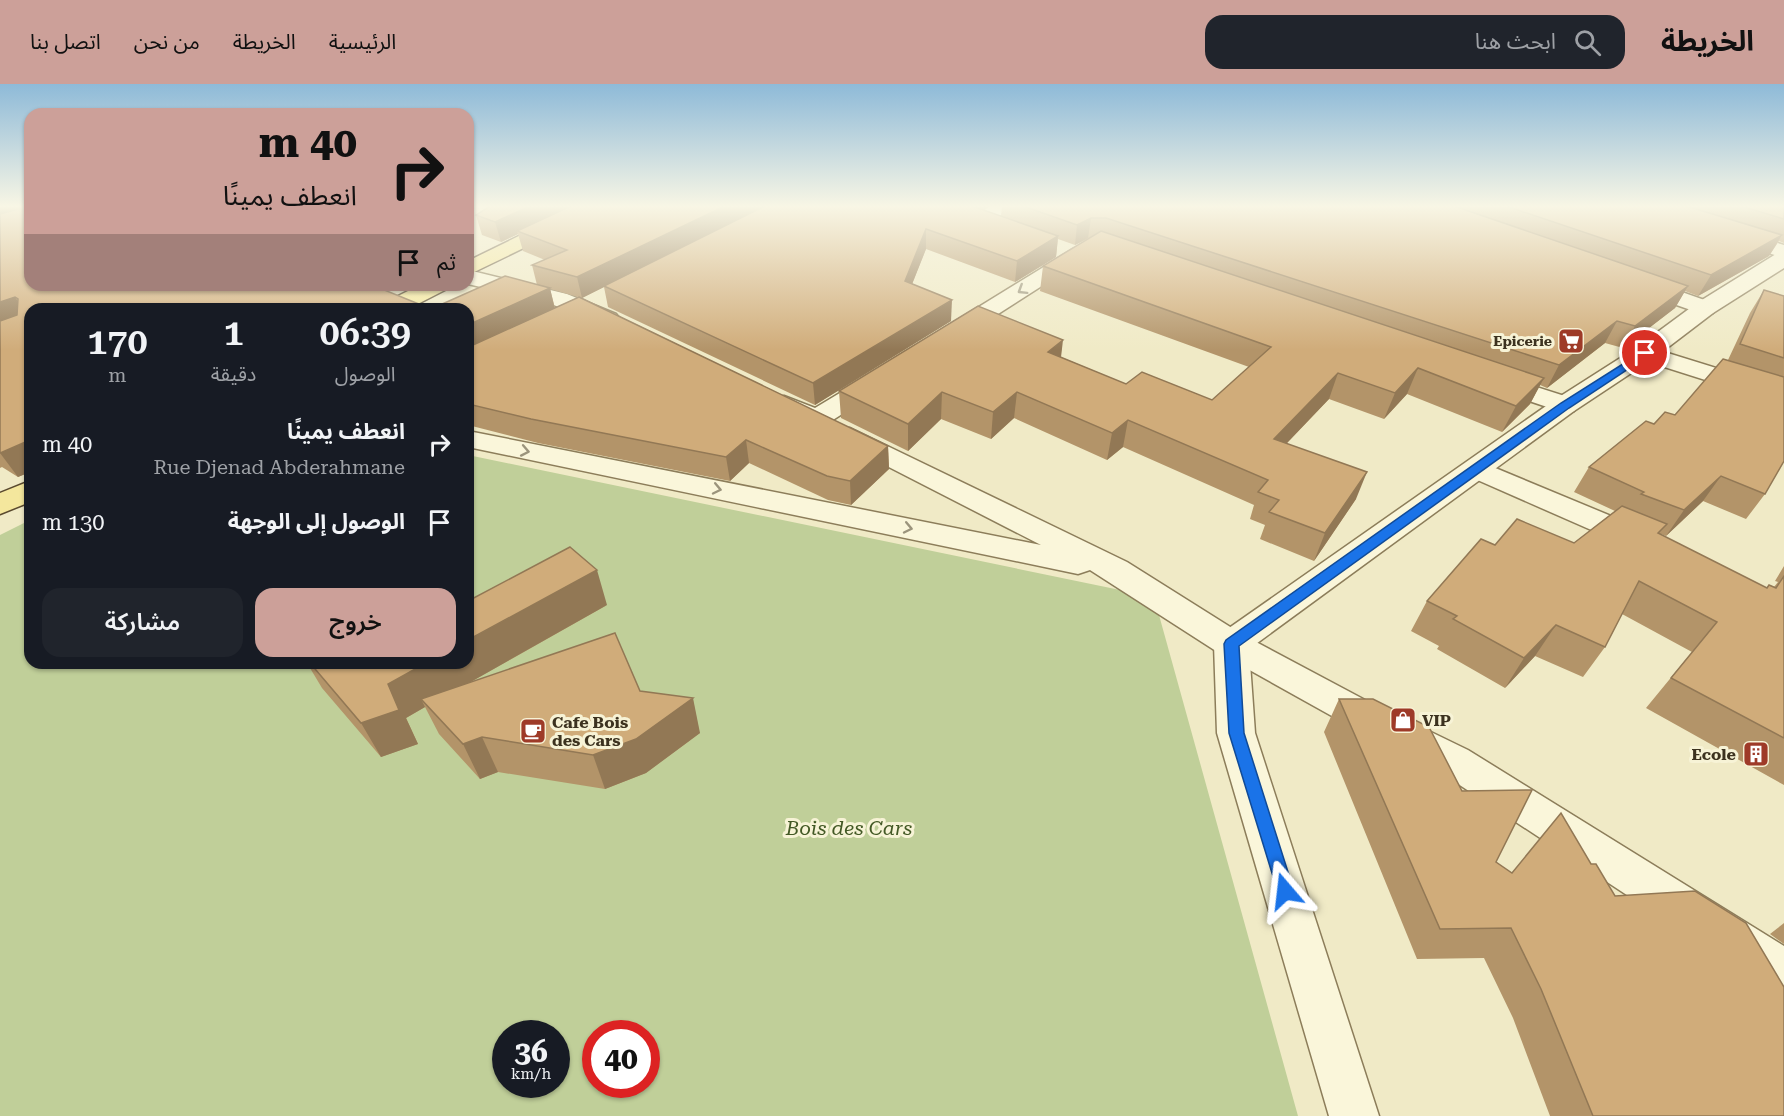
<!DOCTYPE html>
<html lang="ar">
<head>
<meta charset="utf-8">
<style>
	body { margin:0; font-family:"Roboto Serif","Noto Sans Arabic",serif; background:#20242c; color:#f1f3f6; direction:rtl; height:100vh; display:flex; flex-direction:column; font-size:22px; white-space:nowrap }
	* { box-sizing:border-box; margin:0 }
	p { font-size:20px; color:#9ea1a6 }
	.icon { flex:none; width:33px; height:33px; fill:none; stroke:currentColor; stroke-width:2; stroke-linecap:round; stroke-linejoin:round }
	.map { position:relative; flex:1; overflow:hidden; direction:ltr }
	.drawer { position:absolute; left:24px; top:219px; width:450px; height:366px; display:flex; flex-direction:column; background:#171b24; border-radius:18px; box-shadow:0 2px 4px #0004; direction:rtl }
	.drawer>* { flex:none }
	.hud { position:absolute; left:24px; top:24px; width:450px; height:183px; border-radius:18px; box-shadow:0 2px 4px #0004; direction:rtl; background:#cca099; color:#111; overflow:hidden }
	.speed { position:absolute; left:492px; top:936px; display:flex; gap:12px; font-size:30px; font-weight:700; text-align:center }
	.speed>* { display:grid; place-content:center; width:78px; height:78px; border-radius:50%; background:#171b24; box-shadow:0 2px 4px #0004; line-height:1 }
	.speed small { font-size:15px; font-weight:400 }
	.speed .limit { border:9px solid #d22; background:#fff; color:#111 }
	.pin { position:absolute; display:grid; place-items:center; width:51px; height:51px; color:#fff; margin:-26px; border:3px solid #fff; border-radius:50%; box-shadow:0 2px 6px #0007 }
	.me { position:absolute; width:66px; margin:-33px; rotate:343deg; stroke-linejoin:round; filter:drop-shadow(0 0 4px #0008) }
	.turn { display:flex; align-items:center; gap:21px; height:126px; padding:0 18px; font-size:27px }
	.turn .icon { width:78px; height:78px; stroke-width:2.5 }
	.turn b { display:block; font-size:42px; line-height:51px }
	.then { display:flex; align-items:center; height:57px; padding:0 18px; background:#0003; gap:12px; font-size:22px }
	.eta { display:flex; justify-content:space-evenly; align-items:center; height:102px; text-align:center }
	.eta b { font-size:36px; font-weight:600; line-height:42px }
	.action { display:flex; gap:12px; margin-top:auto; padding:12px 18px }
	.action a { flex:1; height:69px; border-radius:18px; background:#cca099; color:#111; font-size:24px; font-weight:600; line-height:69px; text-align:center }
	.action a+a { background:#20242c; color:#f1f3f6 }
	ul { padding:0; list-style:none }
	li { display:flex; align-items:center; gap:18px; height:78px; padding:0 18px }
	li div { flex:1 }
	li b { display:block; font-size:22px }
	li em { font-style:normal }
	header { display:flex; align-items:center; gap:36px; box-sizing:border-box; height:84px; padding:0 30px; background:#cca099; color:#111 }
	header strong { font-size:28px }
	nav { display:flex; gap:33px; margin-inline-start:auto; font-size:21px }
	.search { width:420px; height:54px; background:#20242c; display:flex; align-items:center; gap:15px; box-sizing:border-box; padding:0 21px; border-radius:18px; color:#9ea1a6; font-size:22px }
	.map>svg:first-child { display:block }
	.green { fill:#c0cf99; fill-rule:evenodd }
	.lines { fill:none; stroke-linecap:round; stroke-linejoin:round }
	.minor-casing { stroke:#8c7d5a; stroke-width:3 }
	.tertiary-casing { stroke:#8c7d5a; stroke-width:3 }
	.primary-casing { stroke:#5a4a2f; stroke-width:3 }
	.minor { fill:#faf6da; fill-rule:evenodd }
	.tertiary { fill:#faf6da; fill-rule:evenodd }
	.primary { fill:#f4e79d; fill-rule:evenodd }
	.wall { fill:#b39469; fill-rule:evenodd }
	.shaded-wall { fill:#927855 }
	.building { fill:#d0ac7a; stroke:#927855; stroke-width:1.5 }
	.oneway { stroke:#9b947c }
	.route { fill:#1a73e8; stroke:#114b97; stroke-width:1.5 }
	.labels { text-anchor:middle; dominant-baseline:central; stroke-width:6; stroke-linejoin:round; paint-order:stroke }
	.far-poi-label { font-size:14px; font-weight:bold; fill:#3c321f; stroke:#f7f3d6; text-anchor:end }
	.poi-label { font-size:16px; font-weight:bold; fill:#3c321f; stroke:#f7f3d6; text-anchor:start }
	.near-park-label { font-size:20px; font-style:italic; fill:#435925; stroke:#f7f3d6 }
</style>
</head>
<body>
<header>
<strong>الخريطة</strong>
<div class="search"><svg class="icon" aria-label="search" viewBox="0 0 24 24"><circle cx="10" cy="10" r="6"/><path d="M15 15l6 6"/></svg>ابحث هنا</div>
<nav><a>الرئيسية</a><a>الخريطة</a><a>من نحن</a><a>اتصل بنا</a></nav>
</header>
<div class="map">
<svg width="1784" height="1032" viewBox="0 0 1784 1032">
	<rect width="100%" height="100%" fill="#f0eac6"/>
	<path class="green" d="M468 371 1154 513 1298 1032H0V451L30 436V579H468ZM506 950H556V1000H506ZM596 950H646V1000H596Z"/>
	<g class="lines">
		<defs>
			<g id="minor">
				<polygon points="990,122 1013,122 996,135 1015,142 1018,146 1015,150 1008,152 973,140 970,136"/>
				<polygon points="1732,145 1784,161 1784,174 1725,155 1722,151 1725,147"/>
				<polygon points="1080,163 1087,165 1091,169 1087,173 959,255 943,255 939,250 943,245 1073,165"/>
				<polygon points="468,186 567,210 616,230 620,235 616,240 608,242 551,220 468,200"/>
				<polygon points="1639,193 1713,219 1716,224 1713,229 1705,231 1631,205 1628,200 1631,195"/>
				<polygon points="1645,262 1784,305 1784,321 1636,274 1633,269 1636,264"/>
				<path d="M877 289 886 292 890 297 886 302 825 341C809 345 780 334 771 320L775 314 784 312 815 324 868 292Z"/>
				<polygon points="1493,289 1574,315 1578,321 1574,327 1565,329 1484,302 1480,297 1484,292"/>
				<polygon points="850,344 1127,478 1243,551 1365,616 1468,666 1784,862 1784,910 1768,904 1440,688 1339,636 1219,569 1090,486 1078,490 468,363 468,347 1041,461 840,358 836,352 840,346"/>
				<polygon points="1476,376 1652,449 1656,456 1652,463 1641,466 1630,463 1466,391 1462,385 1466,379"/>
			</g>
			<polygon id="tertiary" points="1784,169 1784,184 1713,229 1654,274 1574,327 1249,565 1255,649 1379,1032 1329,1032 1217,649 1214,560 1219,551 1556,315 1636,264 1697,219 1776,170"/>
			<g id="primary">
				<polygon points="580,122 605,122 602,126 468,191 468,177"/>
				<polygon points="420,201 448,201 445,206 408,225 379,225 382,220"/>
				<polygon points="30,397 30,418 0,430 0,409"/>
			</g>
		</defs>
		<use href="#minor" class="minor-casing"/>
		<use href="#tertiary" class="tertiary-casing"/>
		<use href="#primary" class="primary-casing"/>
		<use href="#minor" class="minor"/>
		<use href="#tertiary" class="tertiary"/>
		<use href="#primary" class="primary"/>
	</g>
	<g class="wall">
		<polygon points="0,122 30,225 30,388 18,393 2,383 0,384"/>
		<path d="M1002 122H1454L1458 123 1459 122H1784V159L1779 157 1769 172 1698 212 1685 207 1675 224 1623 264 1605 259 1547 304 1540 301 1530 320 1502 348 1407 310 1384 335 1329 315 1287 359 1356 415 1314 477 1260 455 1265 441 1250 435 1254 421 1123 363 1107 376 1014 334 991 355 941 335 908 367 841 334 839 307 1061 273 1126 300 1212 316 1249 283 1040 207 1043 182 1090 154 1075 161 1058 155 1056 173 1015 198 926 165 912 200 951 237 815 321 608 223 604 203 582 214 888 362 889 385 851 421 828 416 749 379 730 397 538 359 468 341V225L537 201 532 181 545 176 523 167 518 150 501 158 482 151 476 131 982 125 1001 132ZM550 205 578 213 555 224Z"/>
		<polygon points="1764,206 1784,212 1784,377 1765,410 1746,435 1703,417 1666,452 1661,450 1660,451 1766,504 1769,501 1774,503 1778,498 1775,497 1784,482 1784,701 1646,624 1692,568 1622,530 1605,563 1583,593 1535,572 1505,604 1437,565 1439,562 1411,547 1427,517 1495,461 1574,459 1615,427 1574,408 1589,383 1654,340 1675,331 1728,276 1750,229"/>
		<polygon points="607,521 469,599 640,607 700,649 646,689 605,705 498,688 480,695 439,650 425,623 406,634 418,660 381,673 322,604 307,579 468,579"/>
		<polygon points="1339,615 1496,778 1512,789 1591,780 1784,1032 1550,1032 1513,934 1484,874 1417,875 1324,648"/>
		<polygon points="1784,839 1784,860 1770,850"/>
	</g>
	<g class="shaded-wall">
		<polygon points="0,122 27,122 0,138"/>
		<polygon points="530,122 575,122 517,147 518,150 501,158 495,138"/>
		<polygon points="725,122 766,122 582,214 577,193"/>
		<polygon points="969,122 987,122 969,134"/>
		<polygon points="1091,134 1088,154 1075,161 1077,141"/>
		<polygon points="926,145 926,165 905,218 905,197"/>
		<polygon points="1782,151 1769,172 1698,212 1711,191"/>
		<polygon points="1058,152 1056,173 1015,198 1017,177"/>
		<polygon points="52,201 112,201 68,218 50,204"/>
		<polygon points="1688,202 1675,224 1623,264 1635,242"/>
		<polygon points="550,204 555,226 468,267 468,241"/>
		<polygon points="15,213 29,235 0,245 0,218"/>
		<polygon points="952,216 951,237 815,321 813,299"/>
		<polygon points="1617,237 1605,259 1547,304 1559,281"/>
		<polygon points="1063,256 1060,282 1048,268"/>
		<polygon points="1418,284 1407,310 1384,335 1395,309"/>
		<polygon points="1338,289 1329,315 1265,382 1274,355"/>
		<polygon points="1544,294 1530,320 1502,348 1516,322"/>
		<polygon points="942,308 941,335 908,367 908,340"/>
		<polygon points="1017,308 1014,334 991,355 993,328"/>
		<polygon points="1128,336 1123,363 1107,376 1112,349"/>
		<polygon points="30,356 30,388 18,393 0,369"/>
		<polygon points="746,356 749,379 730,397 726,373"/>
		<polygon points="888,362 889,385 851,421 850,397"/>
		<polygon points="1367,388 1356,415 1314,477 1325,449"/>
		<polygon points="1721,392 1703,417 1666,452 1684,426"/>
		<polygon points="597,486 607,521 428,622 421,615 425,623 406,634 418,660 381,673 361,639 388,600 426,579 468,579 468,556"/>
		<polygon points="1556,541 1535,572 1505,604 1524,574"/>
		<polygon points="693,614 700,649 646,689 605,705 593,671"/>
		<polygon points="482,653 498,688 480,695 463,660"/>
	</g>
	<g class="building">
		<polygon points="19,122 30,122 30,201 52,201 50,204 85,205 96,201 370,201 369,205 382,205 431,225 30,225 30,356 0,369 0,237 17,231 18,215 15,213 0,218 0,130 19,125"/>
		<polygon points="490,122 530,122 495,138 476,131"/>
		<polygon points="571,122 725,122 577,193 532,181 567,166 517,147"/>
		<polygon points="765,122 972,122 1058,152 1017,177 926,145 905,197 952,216 813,299 604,202"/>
		<polygon points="1023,122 1454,122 1688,202 1635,242 1617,237 1559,281 1106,134 1091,134 1077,141"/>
		<polygon points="1506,122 1686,122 1782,151 1711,191"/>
		<polygon points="1741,122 1784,122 1784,135"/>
		<polygon points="1101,147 1544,294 1516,322 1418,284 1395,309 1338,289 1274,355 1367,388 1325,449 1269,428 1279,416 1258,408 1268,396 1128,336 1112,349 1017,308 993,328 942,308 908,340 839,307 978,222 1063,256 1048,268 1126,300 1142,288 1212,316 1271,263 1043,182"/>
		<polygon points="505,192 550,204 468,241 468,225 431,225"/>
		<polygon points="1764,206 1784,212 1784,274 1740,260"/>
		<polygon points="579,213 888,362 850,397 827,392 746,356 726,373 531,335 468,320 468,262 473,261"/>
		<polygon points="1723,275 1784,293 1784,377 1765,410 1721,392 1684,426 1641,410 1644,408 1589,383 1646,337 1654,340 1665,328 1675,331"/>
		<polygon points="1622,422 1667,440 1658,449 1767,504 1769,501 1776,504 1784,492 1784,654 1671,594 1717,538 1639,497 1605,563 1556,541 1524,574 1453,535 1457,532 1427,517 1481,455 1495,461 1517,435 1574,459"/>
		<polygon points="570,463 597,486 468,556 468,517"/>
		<polygon points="615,549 640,607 693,614 636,655 593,671 482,653 463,660 421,615"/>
		<polygon points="310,579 426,579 388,600 399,626 361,639"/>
		<polygon points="1339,615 1373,615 1429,643 1462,707 1532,706 1496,778 1512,789 1561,729 1591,780 1596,780 1615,812 1695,807 1746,839 1784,903 1784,1032 1593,1032 1541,905 1511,844 1440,845"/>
	</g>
	<defs><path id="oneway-chevron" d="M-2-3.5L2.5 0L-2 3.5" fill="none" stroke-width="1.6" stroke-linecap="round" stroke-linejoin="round" transform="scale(1.5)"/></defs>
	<g class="oneway">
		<use href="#oneway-chevron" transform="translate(1022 206) rotate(148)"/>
		<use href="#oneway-chevron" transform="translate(525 367) rotate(11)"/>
		<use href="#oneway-chevron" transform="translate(717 405) rotate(12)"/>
		<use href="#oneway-chevron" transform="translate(908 444) rotate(12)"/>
	</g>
	<linearGradient id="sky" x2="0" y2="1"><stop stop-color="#8ebad8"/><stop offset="0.46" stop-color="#f8f6e5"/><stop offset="1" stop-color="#f8f6e5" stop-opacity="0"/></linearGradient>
	<rect width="1784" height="266" fill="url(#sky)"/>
	<polygon class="route" points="1645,266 1650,269 1648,272 1569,324 1239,562 1244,649 1294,807 1291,812 1285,815 1279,812 1229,649 1224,560 1226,556 1561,319"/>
	<defs>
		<symbol id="supermarket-square" viewBox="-11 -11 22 22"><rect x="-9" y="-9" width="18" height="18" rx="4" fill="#9e3a28" stroke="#f7f3d6"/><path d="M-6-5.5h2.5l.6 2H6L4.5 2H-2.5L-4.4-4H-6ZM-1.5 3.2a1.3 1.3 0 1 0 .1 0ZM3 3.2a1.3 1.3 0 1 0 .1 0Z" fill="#fff"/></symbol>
		<symbol id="shop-square" viewBox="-11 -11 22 22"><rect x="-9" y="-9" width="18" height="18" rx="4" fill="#9e3a28" stroke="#f7f3d6"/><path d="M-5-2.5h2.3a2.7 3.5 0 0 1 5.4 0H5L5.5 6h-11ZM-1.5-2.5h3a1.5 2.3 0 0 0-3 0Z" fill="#fff"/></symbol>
		<symbol id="cafe-square" viewBox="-11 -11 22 22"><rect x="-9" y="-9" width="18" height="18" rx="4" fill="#9e3a28" stroke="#f7f3d6"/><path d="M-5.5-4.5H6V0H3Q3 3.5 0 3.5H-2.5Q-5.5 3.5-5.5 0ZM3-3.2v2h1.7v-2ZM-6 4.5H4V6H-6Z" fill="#fff"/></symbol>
		<symbol id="building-square" viewBox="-11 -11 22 22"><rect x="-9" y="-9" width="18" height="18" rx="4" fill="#9e3a28" stroke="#f7f3d6"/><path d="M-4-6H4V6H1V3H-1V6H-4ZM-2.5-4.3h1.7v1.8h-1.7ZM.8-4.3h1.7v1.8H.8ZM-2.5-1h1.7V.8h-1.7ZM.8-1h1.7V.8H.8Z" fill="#fff"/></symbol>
	</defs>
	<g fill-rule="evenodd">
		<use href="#supermarket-square" x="1556" y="242" width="30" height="30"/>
		<use href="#shop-square" x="1388" y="621" width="30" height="30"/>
		<use href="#cafe-square" x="518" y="632" width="30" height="30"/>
		<use href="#building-square" x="1741" y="655" width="30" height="30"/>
	</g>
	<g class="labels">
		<g class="far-poi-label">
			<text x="1552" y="257">Epicerie</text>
		</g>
		<g class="poi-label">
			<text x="1422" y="636">VIP</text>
			<text x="552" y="638">Cafe Bois<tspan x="552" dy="18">des Cars</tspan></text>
			<text x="1736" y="670" text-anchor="end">Ecole</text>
		</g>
		<g class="near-park-label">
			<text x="849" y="744">Bois des Cars</text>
		</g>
	</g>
</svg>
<div class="speed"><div>36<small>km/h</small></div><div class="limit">40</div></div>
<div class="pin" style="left:1645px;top:269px;background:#d93025"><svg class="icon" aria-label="arrive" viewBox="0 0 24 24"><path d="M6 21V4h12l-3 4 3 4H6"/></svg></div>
<svg class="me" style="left:1285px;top:807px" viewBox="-20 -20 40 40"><path d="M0-17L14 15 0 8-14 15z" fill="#1a73e8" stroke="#fff" stroke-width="4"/></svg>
<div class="hud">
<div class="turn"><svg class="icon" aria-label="right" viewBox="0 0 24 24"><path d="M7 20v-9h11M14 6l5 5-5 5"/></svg><div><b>40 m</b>انعطف يمينًا</div></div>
<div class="then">ثم<svg class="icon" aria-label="arrive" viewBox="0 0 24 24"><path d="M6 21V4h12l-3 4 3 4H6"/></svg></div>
</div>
<section class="drawer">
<div class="eta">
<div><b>06:39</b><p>الوصول</p></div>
<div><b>1</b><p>دقيقة</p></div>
<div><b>170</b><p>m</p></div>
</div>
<ul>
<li><svg class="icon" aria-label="right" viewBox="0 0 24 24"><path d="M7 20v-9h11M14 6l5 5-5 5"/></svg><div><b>انعطف يمينًا</b><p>Rue Djenad Abderahmane</p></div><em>40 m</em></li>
<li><svg class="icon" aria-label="arrive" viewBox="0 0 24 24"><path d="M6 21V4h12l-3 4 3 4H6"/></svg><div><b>الوصول إلى الوجهة</b></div><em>130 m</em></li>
</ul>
<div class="action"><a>خروج</a><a>مشاركة</a></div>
</section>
</div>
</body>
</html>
